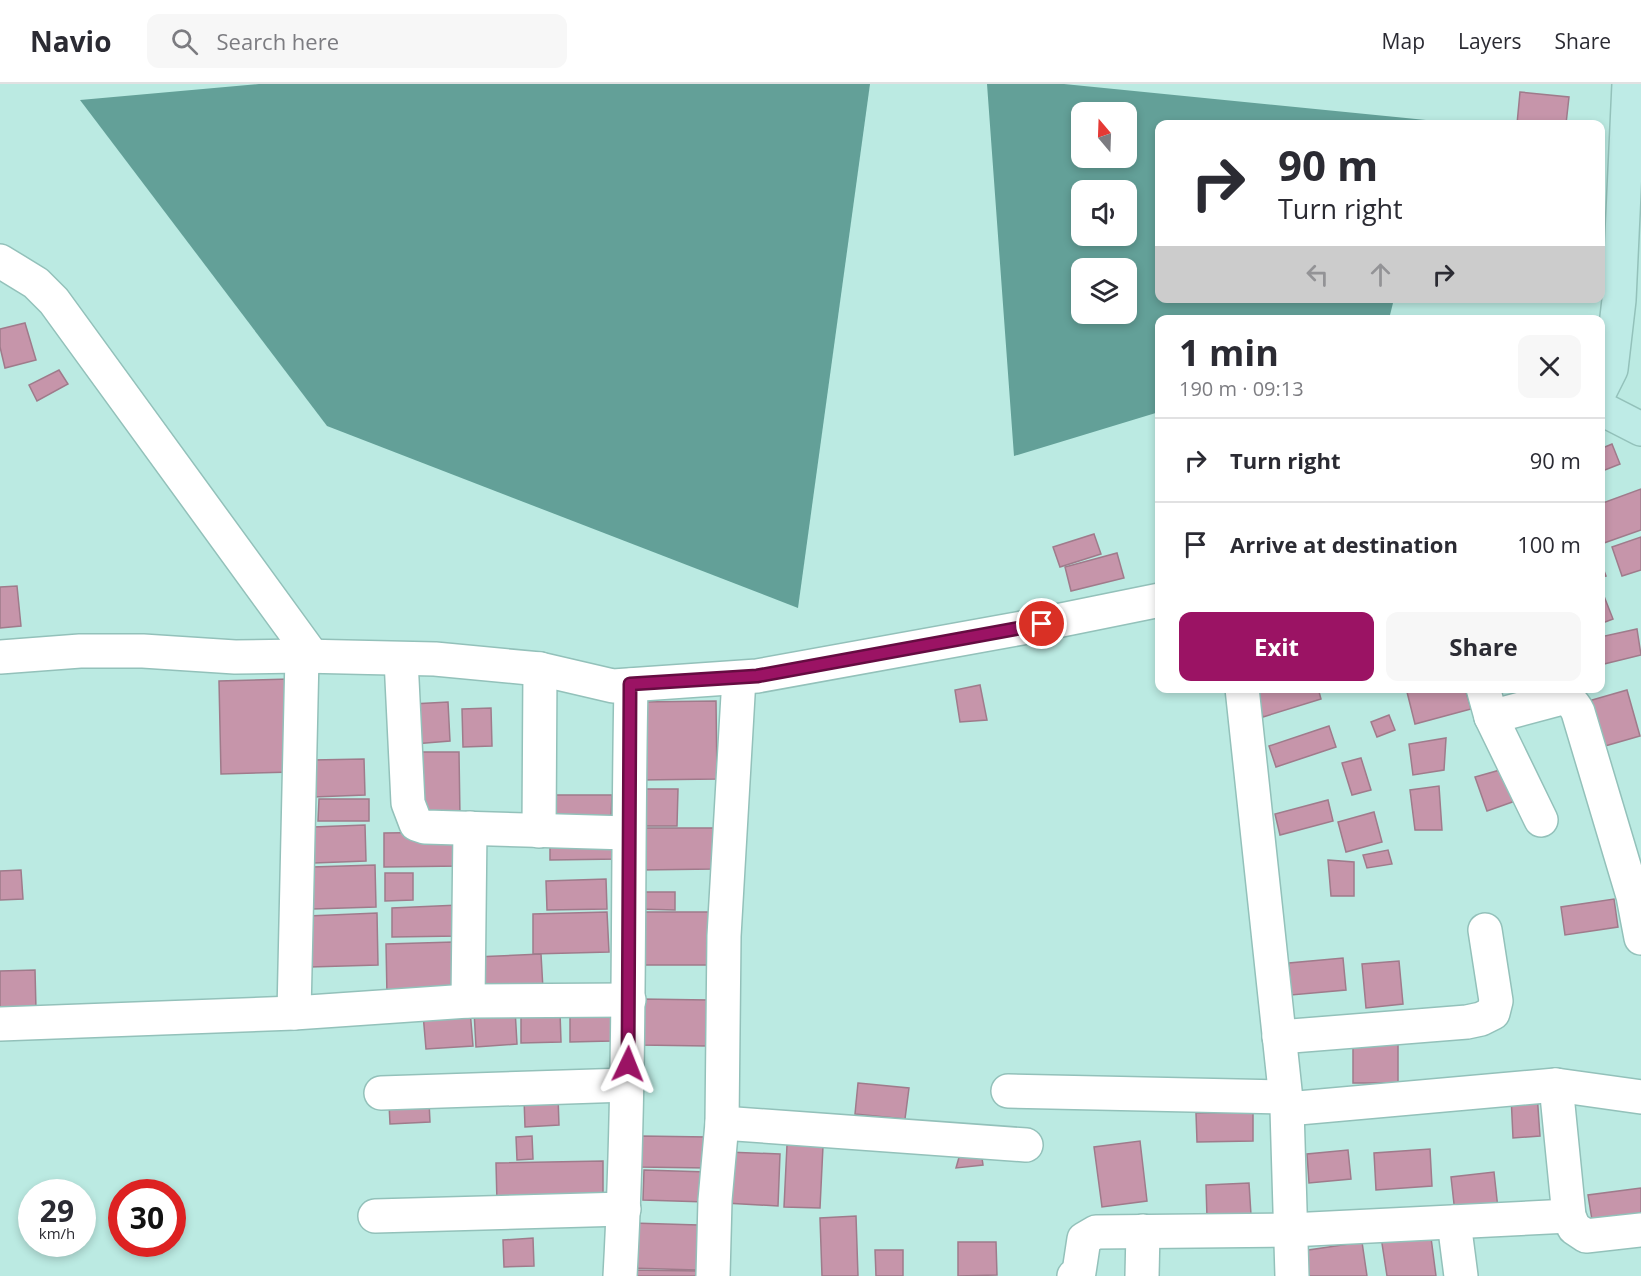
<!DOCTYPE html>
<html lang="en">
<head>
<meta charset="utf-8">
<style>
	body { margin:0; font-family:"Open Sans",sans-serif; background:#f7f7f7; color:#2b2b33; height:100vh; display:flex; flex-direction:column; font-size:22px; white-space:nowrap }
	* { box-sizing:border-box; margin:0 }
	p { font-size:20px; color:#7c7c81 }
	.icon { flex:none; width:33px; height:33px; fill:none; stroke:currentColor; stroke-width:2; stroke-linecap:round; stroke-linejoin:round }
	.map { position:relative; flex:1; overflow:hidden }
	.drawer { position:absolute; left:1155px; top:231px; width:450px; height:378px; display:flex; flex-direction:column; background:#fff; border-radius:12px; box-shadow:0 3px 9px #0003 }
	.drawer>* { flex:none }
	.top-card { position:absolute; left:1155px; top:36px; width:450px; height:183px; border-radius:12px; box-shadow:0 3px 9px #0003; background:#fff; color:#2b2b33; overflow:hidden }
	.needle { width:39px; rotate:341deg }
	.controls { position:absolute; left:1071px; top:18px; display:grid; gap:12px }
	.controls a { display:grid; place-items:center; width:66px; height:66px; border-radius:12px; background:#fff; box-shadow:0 3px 9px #0003; font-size:30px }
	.speed { position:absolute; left:18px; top:1095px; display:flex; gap:12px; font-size:30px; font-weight:700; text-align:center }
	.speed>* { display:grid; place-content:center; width:78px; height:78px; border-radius:50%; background:#fff; box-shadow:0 3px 9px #0003; line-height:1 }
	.speed small { font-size:15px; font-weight:400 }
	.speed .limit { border:9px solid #d22; background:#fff; color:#111 }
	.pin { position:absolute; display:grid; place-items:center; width:51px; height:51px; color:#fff; margin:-26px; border:3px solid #fff; border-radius:50%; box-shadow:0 2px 6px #0007 }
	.me { position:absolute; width:66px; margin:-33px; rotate:2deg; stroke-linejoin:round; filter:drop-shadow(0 0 4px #0008) }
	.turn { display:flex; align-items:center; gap:21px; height:126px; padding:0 24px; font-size:27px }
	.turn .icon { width:78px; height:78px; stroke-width:2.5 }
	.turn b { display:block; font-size:42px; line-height:51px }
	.lanes { display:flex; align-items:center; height:57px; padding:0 24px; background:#0003; justify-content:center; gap:30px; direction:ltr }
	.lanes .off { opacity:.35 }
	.round { display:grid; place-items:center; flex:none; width:63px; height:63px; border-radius:12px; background:#f7f7f7 }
	.overview { display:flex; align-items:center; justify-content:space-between; height:102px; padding:0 24px }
	h1 { font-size:36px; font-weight:700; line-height:45px }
	.button { display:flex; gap:12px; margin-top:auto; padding:12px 24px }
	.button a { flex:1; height:69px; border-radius:12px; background:#9b1364; color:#fff; font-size:24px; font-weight:700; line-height:69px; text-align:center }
	.button a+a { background:#f7f7f7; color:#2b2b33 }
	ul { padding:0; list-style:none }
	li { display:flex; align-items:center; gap:18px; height:84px; padding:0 24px; border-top:2px solid #e1e1e2 }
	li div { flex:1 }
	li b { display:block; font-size:22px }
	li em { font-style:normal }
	header { display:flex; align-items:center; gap:36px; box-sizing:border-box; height:84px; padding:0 30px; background:#fff; border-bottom:2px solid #e1e1e2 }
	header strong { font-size:28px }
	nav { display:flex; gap:33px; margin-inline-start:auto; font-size:21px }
	.search { width:420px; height:54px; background:#f7f7f7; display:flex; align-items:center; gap:15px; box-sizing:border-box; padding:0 21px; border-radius:12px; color:#7c7c81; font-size:22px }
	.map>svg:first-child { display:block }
	.water { fill:#63a098; fill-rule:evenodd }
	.building { fill:#c695aa; stroke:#9f7b8b; stroke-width:1.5 }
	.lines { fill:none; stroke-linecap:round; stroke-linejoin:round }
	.minor-casing { stroke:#93c1ba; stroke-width:36 }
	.tertiary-casing { stroke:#93c1ba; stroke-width:36 }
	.secondary-casing { stroke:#93c1ba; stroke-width:36 }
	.minor { stroke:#fff; stroke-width:33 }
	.tertiary { stroke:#fff; stroke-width:33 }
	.secondary { stroke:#beebe6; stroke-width:33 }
	.route-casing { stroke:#650c41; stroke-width:15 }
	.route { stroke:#9b1364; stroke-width:10 }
</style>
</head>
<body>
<header>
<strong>Navio</strong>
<div class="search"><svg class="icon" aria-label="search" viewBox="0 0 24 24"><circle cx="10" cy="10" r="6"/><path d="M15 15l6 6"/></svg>Search here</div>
<nav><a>Map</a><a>Layers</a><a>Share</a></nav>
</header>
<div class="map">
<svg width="1641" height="1192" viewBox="0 0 1641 1192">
	<rect width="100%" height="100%" fill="#bbeae2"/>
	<g class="water">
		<polygon points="259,0 870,0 798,524 327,342 80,16"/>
		<path d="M987 0H1064L1436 37 1435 40H1160V214L1394 215 1389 235 1160 236 1159 328 1014 372ZM1082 28H1126V74H1082ZM1082 106H1126V152H1082ZM1082 184H1126V230H1082Z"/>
	</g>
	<g class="building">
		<polygon points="1520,8 1569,13 1566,40 1517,40"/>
		<polygon points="25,239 36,276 5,284 0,263 0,245"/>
		<polygon points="59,286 68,300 37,317 29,301"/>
		<polygon points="1612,360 1620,380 1600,388 1600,365"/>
		<polygon points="1641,405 1641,446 1604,459 1600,448 1600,420"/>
		<polygon points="1094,450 1101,470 1060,483 1053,463"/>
		<polygon points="1641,453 1641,486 1622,492 1612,463"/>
		<polygon points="1117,469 1124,494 1071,507 1065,483"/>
		<polygon points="1600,476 1606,492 1600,494"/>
		<polygon points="17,502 21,542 0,544 0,503"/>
		<polygon points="1600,502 1613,535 1600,540"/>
		<polygon points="1637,545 1641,571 1600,581 1600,553"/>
		<polygon points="290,595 292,688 221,690 219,597"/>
		<polygon points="980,601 987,636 960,638 955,606"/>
		<polygon points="1254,604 1318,604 1321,615 1263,633"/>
		<polygon points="1406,604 1465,604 1471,625 1415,640"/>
		<polygon points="1627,606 1640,652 1598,664 1585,618"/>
		<polygon points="716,617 717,695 640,696 640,618"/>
		<polygon points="448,618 450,657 414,660 412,620"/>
		<polygon points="491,624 492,662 463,663 462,625"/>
		<polygon points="1389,631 1395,646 1377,653 1371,638"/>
		<polygon points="1329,642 1336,663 1276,683 1269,662"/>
		<polygon points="1446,654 1444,686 1413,691 1409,660"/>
		<polygon points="416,668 459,668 460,734 417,735"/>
		<polygon points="1361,674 1371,706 1352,711 1342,679"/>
		<polygon points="364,675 365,711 313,713 313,676"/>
		<polygon points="1507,684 1518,716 1487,727 1475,693"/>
		<polygon points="1439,702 1442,746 1415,746 1410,706"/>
		<polygon points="639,705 678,705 677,742 638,742"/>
		<polygon points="554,711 612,711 611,735 554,735"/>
		<polygon points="319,715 369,715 369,737 318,737"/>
		<polygon points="1328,716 1333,737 1280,751 1275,730"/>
		<polygon points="1374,728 1382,758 1346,768 1338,738"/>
		<polygon points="365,741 366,777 314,779 313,743"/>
		<polygon points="640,744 714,744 714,785 640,786"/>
		<polygon points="460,748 461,782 384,783 384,749"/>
		<polygon points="550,753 619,753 619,775 550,776"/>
		<polygon points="1388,766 1392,780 1367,784 1363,771"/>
		<polygon points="1328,776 1354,778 1354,812 1331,812"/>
		<polygon points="375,781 376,823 313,825 312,783"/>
		<polygon points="21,786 23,815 0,816 0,787"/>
		<polygon points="385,789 413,789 413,816 385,817"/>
		<polygon points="606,795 607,825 547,826 546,797"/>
		<polygon points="641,808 675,808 675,826 640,825"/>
		<polygon points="1614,815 1618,843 1565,851 1561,823"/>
		<polygon points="459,821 459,852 392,853 392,824"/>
		<polygon points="607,828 609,868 533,870 533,830"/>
		<polygon points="639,828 718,828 708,881 639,881"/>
		<polygon points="377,829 378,881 310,883 308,832"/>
		<polygon points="454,858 456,910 387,912 386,860"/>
		<polygon points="541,870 543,905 476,908 475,873"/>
		<polygon points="1343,874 1346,906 1291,911 1289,879"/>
		<polygon points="1399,877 1403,920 1366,924 1362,880"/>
		<polygon points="35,886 36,926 0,927 0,887"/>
		<polygon points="641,915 708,916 707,962 640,961"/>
		<polygon points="515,925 517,960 476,963 474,927"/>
		<polygon points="470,926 473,962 426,965 423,930"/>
		<polygon points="611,926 611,957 570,958 570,927"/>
		<polygon points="560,928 561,958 521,959 521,929"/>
		<rect x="1353" y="958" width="45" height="41"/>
		<polygon points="858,999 909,1004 905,1035 855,1030"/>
		<polygon points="1537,1009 1540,1052 1513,1054 1511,1011"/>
		<polygon points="558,1012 559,1041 525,1043 524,1014"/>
		<polygon points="429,1018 430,1038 390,1040 389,1019"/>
		<polygon points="1253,1028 1253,1057 1197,1058 1196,1029"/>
		<polygon points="532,1052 533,1075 517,1076 516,1053"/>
		<polygon points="640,1052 708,1053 708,1084 639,1083"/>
		<polygon points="1140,1057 1147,1117 1102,1123 1094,1063"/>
		<polygon points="787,1061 823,1062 820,1124 784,1123"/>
		<polygon points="1430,1065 1432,1102 1376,1106 1374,1069"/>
		<polygon points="1348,1066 1351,1095 1309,1099 1307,1070"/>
		<polygon points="981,1067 983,1081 956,1084 960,1070"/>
		<polygon points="727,1068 780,1070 778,1122 725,1119"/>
		<polygon points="603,1077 603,1117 497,1119 496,1079"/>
		<polygon points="644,1086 707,1088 706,1118 643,1116"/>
		<polygon points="1494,1088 1498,1125 1455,1129 1451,1093"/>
		<polygon points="1249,1099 1251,1131 1207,1134 1206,1101"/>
		<polygon points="1641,1104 1641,1129 1592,1136 1588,1111"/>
		<polygon points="856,1132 858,1192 822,1192 820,1134"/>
		<polygon points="632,1139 698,1141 697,1186 630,1184"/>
		<polygon points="1430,1146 1436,1192 1387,1192 1381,1153"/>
		<polygon points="533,1154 534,1182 504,1183 503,1156"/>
		<polygon points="958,1158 996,1158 997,1191 958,1192"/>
		<polygon points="1362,1158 1367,1192 1306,1192 1302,1167"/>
		<polygon points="875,1166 903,1166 903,1192 876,1192"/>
		<polygon points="627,1186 702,1187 702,1192 627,1192"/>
	</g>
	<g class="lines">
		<defs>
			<g id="minor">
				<polyline points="0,177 36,199 54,217 313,573"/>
				<polyline points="401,575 408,719 416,740 425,743 628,749"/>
				<polyline points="1242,604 1287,1025 1292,1192"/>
				<polyline points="1483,604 1491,633 1541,736"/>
				<path d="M1491 633 1558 615C1568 614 1574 619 1578 628L1633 812 1641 854"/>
				<polyline points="539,747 540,585"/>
				<polyline points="468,917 470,744"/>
				<polyline points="294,929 302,572"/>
				<polyline points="0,940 294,929 468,917 629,916"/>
				<polyline points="1279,953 1467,938 1481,935 1493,929 1496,917 1485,846"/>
				<polyline points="1556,1001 1569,1132 1574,1144 1586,1152 1641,1146"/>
				<polyline points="1008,1007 1285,1013"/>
				<polyline points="381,1009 627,1001"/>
				<polyline points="1287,1025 1556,1001 1641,1013"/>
				<polyline points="722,1039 1026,1061"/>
				<polyline points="375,1132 624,1125"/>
				<polyline points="1454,1138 1461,1192"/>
				<path d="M620 1192C631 995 627 798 631 601"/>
				<polyline points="713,1192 715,1116 722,1039 724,852 739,594"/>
				<polyline points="1074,1192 1079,1188 1084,1155 1096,1148 1290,1146 1569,1132"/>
				<polyline points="1142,1192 1143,1147"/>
			</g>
			<polyline id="tertiary" points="0,573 80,567 143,567 235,573 302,572 435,575 540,585 613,602 757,592 1022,544 1160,516"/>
			<g id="secondary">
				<polyline points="1600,307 1611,285 1619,216 1629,0"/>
				<polyline points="1600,324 1641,345"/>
			</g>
		</defs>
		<use href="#minor" class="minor-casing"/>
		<use href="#tertiary" class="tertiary-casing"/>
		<use href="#secondary" class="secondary-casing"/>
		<use href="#minor" class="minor"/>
		<use href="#tertiary" class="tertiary"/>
		<use href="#secondary" class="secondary"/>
	</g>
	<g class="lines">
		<defs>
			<polyline id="route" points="628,980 630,600 757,592 1042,540"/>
		</defs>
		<use href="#route" class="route-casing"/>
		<use href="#route" class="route"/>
	</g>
</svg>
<div class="controls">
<a><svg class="needle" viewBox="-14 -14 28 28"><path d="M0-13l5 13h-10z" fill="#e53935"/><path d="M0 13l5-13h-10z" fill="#7c7c81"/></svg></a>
<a><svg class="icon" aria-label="sound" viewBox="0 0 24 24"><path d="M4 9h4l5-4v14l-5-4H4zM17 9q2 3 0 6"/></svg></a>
<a><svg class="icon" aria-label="layers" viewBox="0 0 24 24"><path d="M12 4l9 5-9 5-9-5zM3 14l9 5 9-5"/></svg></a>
</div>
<div class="speed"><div>29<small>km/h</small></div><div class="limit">30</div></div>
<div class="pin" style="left:1042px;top:540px;background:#d93025"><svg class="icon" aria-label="arrive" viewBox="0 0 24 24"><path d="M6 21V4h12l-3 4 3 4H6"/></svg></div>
<svg class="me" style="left:628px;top:980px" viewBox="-20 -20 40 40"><path d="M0-17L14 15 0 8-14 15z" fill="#9b1364" stroke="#fff" stroke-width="4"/></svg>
<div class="top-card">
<div class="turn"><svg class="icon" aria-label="right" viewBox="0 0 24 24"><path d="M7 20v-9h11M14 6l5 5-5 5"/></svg><div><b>90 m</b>Turn right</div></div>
<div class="lanes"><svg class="icon off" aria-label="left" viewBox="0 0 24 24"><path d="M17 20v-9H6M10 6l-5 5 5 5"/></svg><svg class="icon off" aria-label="ahead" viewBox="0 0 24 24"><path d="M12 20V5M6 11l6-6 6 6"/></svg><svg class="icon" aria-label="right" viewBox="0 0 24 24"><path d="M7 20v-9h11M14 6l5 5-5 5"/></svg></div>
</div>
<section class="drawer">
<div class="overview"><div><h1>1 min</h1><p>190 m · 09:13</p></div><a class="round"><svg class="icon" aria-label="close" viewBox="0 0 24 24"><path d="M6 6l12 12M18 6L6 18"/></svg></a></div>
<ul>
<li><svg class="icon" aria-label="right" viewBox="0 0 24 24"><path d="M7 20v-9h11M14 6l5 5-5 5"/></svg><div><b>Turn right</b></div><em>90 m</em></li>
<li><svg class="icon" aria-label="arrive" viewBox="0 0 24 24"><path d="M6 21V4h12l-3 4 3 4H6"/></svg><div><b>Arrive at destination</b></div><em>100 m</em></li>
</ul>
<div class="button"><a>Exit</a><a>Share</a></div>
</section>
</div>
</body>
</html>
